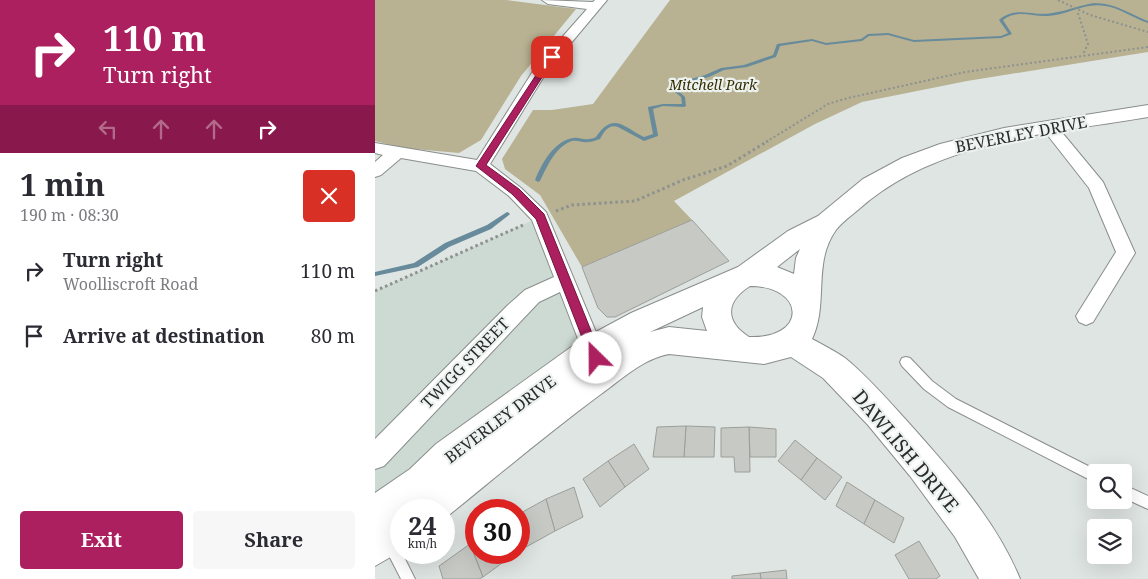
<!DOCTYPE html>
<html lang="en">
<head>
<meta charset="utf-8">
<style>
	body { margin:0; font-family:"Noto Serif",serif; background:#f7f7f7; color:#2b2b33; height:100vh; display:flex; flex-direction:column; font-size:19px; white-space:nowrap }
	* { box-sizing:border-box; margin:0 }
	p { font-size:16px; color:#7c7c81 }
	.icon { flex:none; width:28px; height:28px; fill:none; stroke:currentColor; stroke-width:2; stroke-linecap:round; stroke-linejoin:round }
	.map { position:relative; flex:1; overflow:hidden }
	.panel { display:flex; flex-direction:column; background:#fff; width:375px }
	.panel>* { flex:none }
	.guide { background:#ac2060; color:#fff; overflow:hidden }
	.fabs { position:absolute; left:712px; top:464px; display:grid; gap:10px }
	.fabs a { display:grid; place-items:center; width:45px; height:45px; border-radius:5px; background:#fff; box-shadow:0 5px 20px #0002; font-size:25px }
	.speed { position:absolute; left:15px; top:499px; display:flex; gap:10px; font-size:25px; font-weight:700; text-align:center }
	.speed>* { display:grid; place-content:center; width:65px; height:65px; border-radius:50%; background:#fff; box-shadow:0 5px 20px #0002; line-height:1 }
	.speed small { font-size:12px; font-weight:400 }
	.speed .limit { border:8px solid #d22; background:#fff; color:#111 }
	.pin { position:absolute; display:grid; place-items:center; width:42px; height:42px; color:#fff; margin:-21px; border-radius:10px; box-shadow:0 2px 8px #0006 }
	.me { position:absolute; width:55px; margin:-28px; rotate:337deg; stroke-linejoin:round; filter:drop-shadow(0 0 4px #0008) }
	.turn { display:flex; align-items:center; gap:18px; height:105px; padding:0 20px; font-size:22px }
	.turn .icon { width:65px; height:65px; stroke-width:2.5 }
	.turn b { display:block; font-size:35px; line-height:42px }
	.lanes { display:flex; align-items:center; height:48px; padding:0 20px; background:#0003; justify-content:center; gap:25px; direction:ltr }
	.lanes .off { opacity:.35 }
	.round { display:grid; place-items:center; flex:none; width:52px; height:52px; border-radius:5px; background:#f7f7f7 }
	.overview { display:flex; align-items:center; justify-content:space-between; height:85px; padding:0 20px }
	h1 { font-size:30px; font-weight:700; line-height:38px }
	.action { display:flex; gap:10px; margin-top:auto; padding:10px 20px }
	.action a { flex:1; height:58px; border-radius:5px; background:#ac2060; color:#fff; font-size:20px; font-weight:700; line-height:58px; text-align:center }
	.action a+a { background:#f7f7f7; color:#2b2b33 }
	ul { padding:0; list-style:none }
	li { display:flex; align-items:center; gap:15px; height:65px; padding:0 20px }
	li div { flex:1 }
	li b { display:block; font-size:19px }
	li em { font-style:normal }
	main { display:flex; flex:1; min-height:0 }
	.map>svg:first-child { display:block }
	.built { fill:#cddad4 }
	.green { fill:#b8b292 }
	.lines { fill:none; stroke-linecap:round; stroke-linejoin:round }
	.stream { fill:#688b9c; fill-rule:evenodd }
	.building { fill:#c7c9c5; stroke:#9b9e99 }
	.lane-casing { stroke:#898e8b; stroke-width:2 }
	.street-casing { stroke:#898e8b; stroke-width:2 }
	.secondary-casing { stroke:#898e8b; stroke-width:2 }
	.path-far1 { stroke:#8d918f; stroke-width:2; stroke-dasharray:2 2.5; stroke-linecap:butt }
	.path { stroke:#8d918f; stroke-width:3; stroke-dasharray:2.5 3; stroke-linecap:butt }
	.lane { fill:#fff; fill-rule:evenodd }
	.street { fill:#fff; fill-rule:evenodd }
	.secondary { fill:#fff; fill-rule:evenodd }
	.route { fill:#ac2060; stroke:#70153e }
	.labels { text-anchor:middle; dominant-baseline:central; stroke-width:4.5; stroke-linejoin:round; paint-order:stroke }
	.far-park-label { font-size:14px; font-style:italic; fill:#352c00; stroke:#ecf2ef }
	.street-label { font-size:16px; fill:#292b2a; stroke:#ecf2ef }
	.near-street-label { font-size:19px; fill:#292b2a; stroke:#ecf2ef }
</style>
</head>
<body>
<main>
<section class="panel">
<div class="guide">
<div class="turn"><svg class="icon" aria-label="right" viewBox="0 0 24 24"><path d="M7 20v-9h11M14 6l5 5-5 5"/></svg><div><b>110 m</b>Turn right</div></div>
<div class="lanes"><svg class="icon off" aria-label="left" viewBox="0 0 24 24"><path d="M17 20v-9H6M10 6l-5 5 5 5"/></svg><svg class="icon off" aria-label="ahead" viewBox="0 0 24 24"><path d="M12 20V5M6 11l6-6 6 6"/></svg><svg class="icon off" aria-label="ahead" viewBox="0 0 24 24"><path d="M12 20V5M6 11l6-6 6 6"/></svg><svg class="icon" aria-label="right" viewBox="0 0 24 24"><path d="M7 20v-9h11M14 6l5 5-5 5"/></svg></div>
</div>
<div class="overview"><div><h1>1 min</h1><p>190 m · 08:30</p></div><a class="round" style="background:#d93025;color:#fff"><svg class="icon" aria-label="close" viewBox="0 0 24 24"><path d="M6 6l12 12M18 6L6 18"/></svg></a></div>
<ul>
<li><svg class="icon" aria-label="right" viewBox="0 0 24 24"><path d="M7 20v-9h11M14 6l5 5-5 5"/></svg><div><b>Turn right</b><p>Woolliscroft Road</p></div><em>110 m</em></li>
<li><svg class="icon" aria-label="arrive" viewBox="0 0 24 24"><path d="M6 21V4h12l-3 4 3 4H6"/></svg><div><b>Arrive at destination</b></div><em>80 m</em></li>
</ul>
<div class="action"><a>Exit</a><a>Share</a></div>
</section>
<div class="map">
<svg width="773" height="579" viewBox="0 0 773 579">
	<rect width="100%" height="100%" fill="#dfe5e2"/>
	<polygon class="built" points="165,217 217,349 26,510 26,520 0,543 0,291"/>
	<g class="green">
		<polygon points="0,0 131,0 201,9 146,76 106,140 84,153 28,148 0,141"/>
		<polygon points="295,0 773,0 773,52 592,81 487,102 440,124 299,201 317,220 207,267 165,195 130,169 127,159 158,110 177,110 218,104"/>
	</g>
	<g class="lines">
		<g class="stream">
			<path d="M719 3C740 3 755 14 773 21V23C758 18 745 8 730 6 710 2 693 15 673 16 656 17 643 9 628 20L637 34 626 38 539 42 513 35 494 36 487 41 451 45 437 41 405 46 401 57 372 67 349 70 334 77 299 87 310 97 311 106 309 107 288 106 278 109 283 135V136L269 141 243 127C233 124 229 132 225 139 221 140 217 142 213 142 208 143 203 140 197 141 180 147 172 167 165 181L163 182 160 180C167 163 179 141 198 138 204 137 208 140 214 139 216 139 219 138 221 137 238 111 249 127 269 137L278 134 273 108V107L288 104H307L306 97 294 87V85L330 75 346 68 369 65 398 55 402 44 437 39 451 43 486 39 493 34 513 33 539 40 626 36 633 33 624 20C641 5 658 17 677 13 692 11 705 5 719 3Z"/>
			<polygon points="132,212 134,213 135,214 134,215 116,229 74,247 43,267 0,276 0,272 39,263 70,243 112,225"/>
		</g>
	</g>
	<g class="building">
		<polygon points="317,220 354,261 240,317 232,317 223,308 207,267"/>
		<polygon points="311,426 340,427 339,457 309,457"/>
		<polygon points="311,426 309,457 278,457 282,427"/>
		<polygon points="374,427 401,429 401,457 375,457"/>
		<polygon points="374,427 375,472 360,472 359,457 346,457 346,428"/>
		<polygon points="420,440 442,458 426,480 403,461"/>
		<polygon points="259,444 274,469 250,487 233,461"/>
		<polygon points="442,458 467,477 450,500 426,480"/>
		<polygon points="233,461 250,487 225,507 208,479"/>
		<polygon points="472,482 500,500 489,524 461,506"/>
		<polygon points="199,487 208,517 180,531 171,499"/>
		<polygon points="171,499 180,531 151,547 144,514"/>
		<polygon points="500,500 529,518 519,543 489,524"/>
		<polygon points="101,540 101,552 137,552 138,555 108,577 95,544"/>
		<polygon points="544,541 565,576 561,579 534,579 520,555"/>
		<polygon points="95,544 108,577 104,579 68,579 64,566"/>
		<polygon points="411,570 412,579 386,579 385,573"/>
		<polygon points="385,573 386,579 357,579 357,576"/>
	</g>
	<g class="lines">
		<defs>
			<g id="lane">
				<polygon points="531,357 535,358 557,381 581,399 725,472 721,472 721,483 573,407 549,389 527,366 525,362 527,358"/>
				<polygon points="749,485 773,496 773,509 749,498"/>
				<polygon points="14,535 19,537 40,579 26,579 7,542 9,537"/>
			</g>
			<g id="street">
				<polygon points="167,0 218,2 220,0 232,0 171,73 115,164 146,188 171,212 228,349 235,359 232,366 224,369 213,365 185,292 164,302 9,466 0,469 0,439 132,306 150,290 179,277 157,220 134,196 101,171 26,158 6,175 0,177 0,162 8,155 0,153 0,143 102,160 160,68 212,9 173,4"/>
				<polygon points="675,123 680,124 728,182 760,253 718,322 711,325 704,322 701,316 741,252 714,188 667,128"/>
			</g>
			<path id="secondary" d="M773 105V117C674 134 562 140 484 209 477 215 467 222 461 230 437 263 454 304 437 339 448 345 460 351 470 358 492 376 513 400 532 421 574 468 621 520 645 579H604L580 537 535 476 493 425 448 378 416 357 389 364 294 354C268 359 248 378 226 394 172 434 121 477 69 519V510H26V551L0 566V493L35 469 61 444 206 340 256 313 363 267 413 231 443 216 488 179 527 158 565 144 629 128ZM425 249 421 258 419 274 402 267ZM375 286C431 286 433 339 374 337 349 321 351 301 375 286ZM328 307 327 317 332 331 294 327 275 332Z"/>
		</defs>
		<use href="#lane" class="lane-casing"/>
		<use href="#street" class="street-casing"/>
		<use href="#secondary" class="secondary-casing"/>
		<g class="path-far1">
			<polyline points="683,0 715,15 773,32"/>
			<polyline points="703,13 713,44 708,54"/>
			<polyline points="391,142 453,104 473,98 590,72 773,47"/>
		</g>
		<g class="path">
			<polyline points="181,211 197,205 260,201 308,180 352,166 393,141"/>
			<polyline points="0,291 148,225"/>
		</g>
		<use href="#lane" class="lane"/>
		<use href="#street" class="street"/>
		<use href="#secondary" class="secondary"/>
	</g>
	<polygon class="route" points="177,55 180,57 111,165 144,189 169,214 227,358 221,364 215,358 161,219 137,194 101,166 173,57"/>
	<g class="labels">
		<g class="far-park-label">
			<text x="338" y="84">Mitchell Park</text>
		</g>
		<g class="street-label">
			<text transform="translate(646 134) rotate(-11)">BEVERLEY DRIVE</text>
			<text transform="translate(90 363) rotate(-46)">TWIGG STREET</text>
			<text transform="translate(125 419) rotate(-37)">BEVERLEY DRIVE</text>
		</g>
		<g class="near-street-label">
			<text transform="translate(531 451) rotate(50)">DAWLISH DRIVE</text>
		</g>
	</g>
</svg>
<div class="fabs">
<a><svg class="icon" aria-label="search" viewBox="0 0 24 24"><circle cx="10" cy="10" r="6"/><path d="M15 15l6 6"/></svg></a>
<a><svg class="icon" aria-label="layers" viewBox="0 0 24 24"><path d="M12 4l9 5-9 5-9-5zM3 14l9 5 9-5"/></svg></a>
</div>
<div class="speed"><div>24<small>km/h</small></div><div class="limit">30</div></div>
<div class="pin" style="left:177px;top:57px;background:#d93025"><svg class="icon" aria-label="arrive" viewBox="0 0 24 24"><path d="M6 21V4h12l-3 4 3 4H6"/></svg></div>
<svg class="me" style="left:221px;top:358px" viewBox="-20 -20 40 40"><circle r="19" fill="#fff"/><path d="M0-13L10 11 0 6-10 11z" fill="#ac2060"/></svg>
</div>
</main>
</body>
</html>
